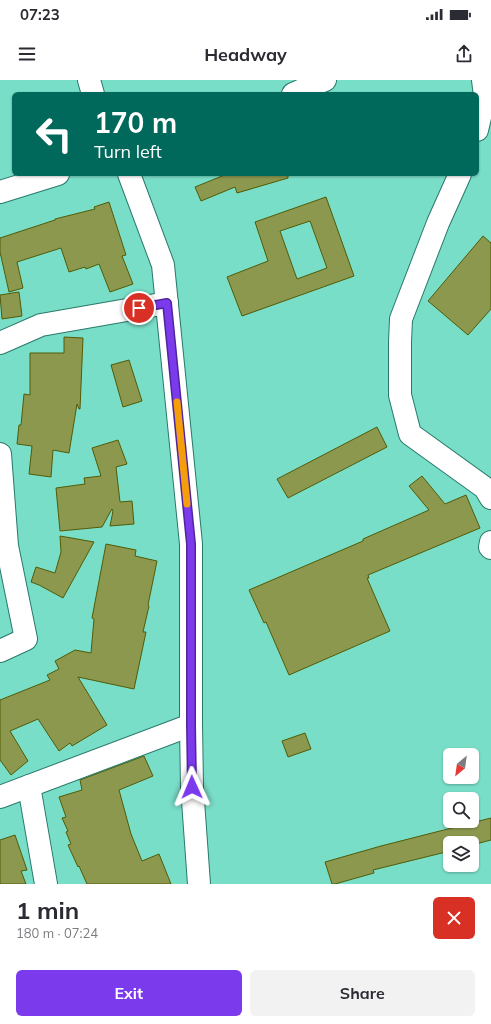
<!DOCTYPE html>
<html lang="en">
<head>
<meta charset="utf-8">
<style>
	body { margin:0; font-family:Mulish,sans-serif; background:#f2f2f3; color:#2b2b33; height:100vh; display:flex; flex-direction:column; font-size:15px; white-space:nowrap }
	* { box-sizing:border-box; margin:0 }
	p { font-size:13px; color:#7c7c81 }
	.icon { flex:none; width:22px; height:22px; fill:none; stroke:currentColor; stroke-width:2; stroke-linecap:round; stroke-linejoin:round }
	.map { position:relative; height:804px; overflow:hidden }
	.sheet { display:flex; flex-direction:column; background:#fff; flex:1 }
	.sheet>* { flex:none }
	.hud { position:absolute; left:12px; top:12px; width:467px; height:84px; border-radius:6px; box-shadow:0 1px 3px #0004; background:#00695c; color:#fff; overflow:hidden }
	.needle { width:26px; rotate:209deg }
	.buttons { position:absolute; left:443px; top:668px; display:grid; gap:8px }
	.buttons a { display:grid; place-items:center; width:36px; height:36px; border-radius:6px; background:#fff; box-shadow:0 1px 3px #0004; font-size:20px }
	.pin { position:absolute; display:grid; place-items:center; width:34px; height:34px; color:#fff; margin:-17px; border:2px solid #fff; border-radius:50%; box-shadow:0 1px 4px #0007 }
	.me { position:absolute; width:44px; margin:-22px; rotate:359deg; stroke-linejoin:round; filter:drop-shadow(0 0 3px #0008) }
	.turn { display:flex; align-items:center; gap:14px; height:84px; padding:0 16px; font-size:18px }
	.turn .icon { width:52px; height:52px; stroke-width:2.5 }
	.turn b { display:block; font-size:28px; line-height:34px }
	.round { display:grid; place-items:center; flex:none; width:42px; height:42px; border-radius:6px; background:#f2f2f3 }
	.overview { display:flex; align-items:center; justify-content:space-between; height:68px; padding:0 16px }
	h1 { font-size:24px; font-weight:700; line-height:30px }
	.cta { display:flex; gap:8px; margin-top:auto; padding:8px 16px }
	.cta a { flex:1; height:46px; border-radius:6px; background:#7c3aed; color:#fff; font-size:16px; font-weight:700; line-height:46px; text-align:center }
	.cta a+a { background:#f2f2f3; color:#2b2b33 }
	.status { display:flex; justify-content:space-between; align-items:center; height:28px; padding:0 20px; background:#fff; direction:ltr }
	.status svg { height:11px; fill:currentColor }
	header { display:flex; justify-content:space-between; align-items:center; height:52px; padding:0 16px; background:#fff; font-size:18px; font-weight:700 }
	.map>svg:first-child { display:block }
	.building { fill:#8b984e; stroke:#515c07; fill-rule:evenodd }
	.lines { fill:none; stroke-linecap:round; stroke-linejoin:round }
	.street-casing { stroke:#29796a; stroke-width:24 }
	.secondary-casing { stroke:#29796a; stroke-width:24 }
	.street { stroke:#fff; stroke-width:22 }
	.secondary { stroke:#fff; stroke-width:22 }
	.route-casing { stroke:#51269a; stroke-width:10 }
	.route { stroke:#7c3aed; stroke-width:7 }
	.slow { stroke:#f59e0b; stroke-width:7 }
</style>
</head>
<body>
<div class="status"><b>07:23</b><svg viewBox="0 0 49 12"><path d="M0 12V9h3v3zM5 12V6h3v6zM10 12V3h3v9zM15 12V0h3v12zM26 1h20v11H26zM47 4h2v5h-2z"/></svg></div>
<header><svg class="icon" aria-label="menu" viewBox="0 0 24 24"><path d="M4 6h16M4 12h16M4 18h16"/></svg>Headway<svg class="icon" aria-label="share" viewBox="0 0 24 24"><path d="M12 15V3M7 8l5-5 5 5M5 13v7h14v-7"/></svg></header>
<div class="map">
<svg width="491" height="804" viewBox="0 0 491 804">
	<rect width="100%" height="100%" fill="#79dec8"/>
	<g class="building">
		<polygon points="227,94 288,94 288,98 237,113 235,107 201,121 195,107"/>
		<path d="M326 117 354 196 242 236 227 197 268 181 255 142ZM310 141 327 188 297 199 280 151Z"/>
		<polygon points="109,122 126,175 122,176 133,204 110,212 99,184 86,189 85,187 69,192 61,168 17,182 23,208 9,212 0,172 0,158 55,140 55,139 95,129 94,127"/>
		<polygon points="483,156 491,163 491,229 468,255 428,221"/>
		<polygon points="19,212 22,236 2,239 0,215"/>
		<polygon points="64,257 83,258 80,329 79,329 77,324 69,373 53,370 51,397 29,394 32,366 17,364 19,345 21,345 24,314 30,315 30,273 64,273"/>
		<polygon points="129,280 142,321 123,327 111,285"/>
		<polygon points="377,347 387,367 288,418 277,399"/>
		<polygon points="118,360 127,384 116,387 120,422 132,421 134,444 110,446 113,431 112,429 102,447 60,451 56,408 85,404 84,398 101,396 92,368"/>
		<polygon points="422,396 445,424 466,415 480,448 368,495 369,498 367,498 390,551 289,595 266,542 264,543 249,510 363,461 363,459 429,430 409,406"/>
		<polygon points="60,456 94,462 63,518 39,505 31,502 36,487 55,493 61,472"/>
		<polygon points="106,464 136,470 135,476 157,481 148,525 149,526 143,552 146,552 134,609 78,597 107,645 72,666 70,663 59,671 38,639 10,651 28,681 11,695 0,680 0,620 50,600 47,595 59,589 55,581 75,570 91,573 94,539 92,538"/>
		<polygon points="305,653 311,669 288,677 282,661"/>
		<polygon points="144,676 153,696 119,710 131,754 142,781 159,774 171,804 87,804 79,786 78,787 68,765 71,764 66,752 68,751 62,738 66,737 59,717 82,710 80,700"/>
		<polygon points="491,738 491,760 472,765 472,763 450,763 450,771 373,790 374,793 335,804 332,804 325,782 381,766"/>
		<polygon points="15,755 27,790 21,791 26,804 0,804 0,760"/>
	</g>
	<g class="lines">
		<defs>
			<g id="street">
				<polyline points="477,50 485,16 483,0"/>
				<polyline points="129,94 163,185 191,464 191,645 192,707 199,804"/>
				<polyline points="460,94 438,143 401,239 400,262 400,315 410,354 485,408 491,418"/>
				<polyline points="0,263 41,245 167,223"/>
				<polyline points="0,374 7,466 26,559 0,571"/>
				<polyline points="491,462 490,467 491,468"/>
				<polyline points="29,706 46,804"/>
				<polyline points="0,717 191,645"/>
			</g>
			<g id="secondary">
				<polyline points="89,0 93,14"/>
				<polyline points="293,14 325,0"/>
				<polyline points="0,112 58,94"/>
			</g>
		</defs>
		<use href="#street" class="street-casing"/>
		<use href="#secondary" class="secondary-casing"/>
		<use href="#street" class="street"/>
		<use href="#secondary" class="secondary"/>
	</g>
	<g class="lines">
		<defs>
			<polyline id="route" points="139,228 167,223 191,464 191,645 192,707"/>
		</defs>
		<use href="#route" class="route-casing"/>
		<use href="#route" class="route"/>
		<polyline class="slow" points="177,322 187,424"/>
	</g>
</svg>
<div class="buttons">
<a><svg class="needle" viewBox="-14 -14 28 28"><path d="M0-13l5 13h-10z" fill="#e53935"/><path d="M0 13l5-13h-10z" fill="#7c7c81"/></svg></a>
<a><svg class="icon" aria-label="search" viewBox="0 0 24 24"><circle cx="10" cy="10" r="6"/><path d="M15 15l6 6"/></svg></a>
<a><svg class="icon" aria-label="layers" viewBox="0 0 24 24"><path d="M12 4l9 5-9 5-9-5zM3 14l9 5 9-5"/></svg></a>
</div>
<div class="pin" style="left:139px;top:228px;background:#d93025"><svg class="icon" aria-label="arrive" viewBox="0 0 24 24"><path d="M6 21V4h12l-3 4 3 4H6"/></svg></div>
<svg class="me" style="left:192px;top:707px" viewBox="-20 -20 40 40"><path d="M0-17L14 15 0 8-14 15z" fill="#7c3aed" stroke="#fff" stroke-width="4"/></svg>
<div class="hud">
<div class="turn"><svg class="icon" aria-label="left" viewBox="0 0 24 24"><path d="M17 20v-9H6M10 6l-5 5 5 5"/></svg><div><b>170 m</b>Turn left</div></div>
</div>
</div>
<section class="sheet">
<div class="overview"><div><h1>1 min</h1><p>180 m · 07:24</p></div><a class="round" style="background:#d93025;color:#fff"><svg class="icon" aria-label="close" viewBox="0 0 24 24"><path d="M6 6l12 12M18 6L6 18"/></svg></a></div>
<div class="cta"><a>Exit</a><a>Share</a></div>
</section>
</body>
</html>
